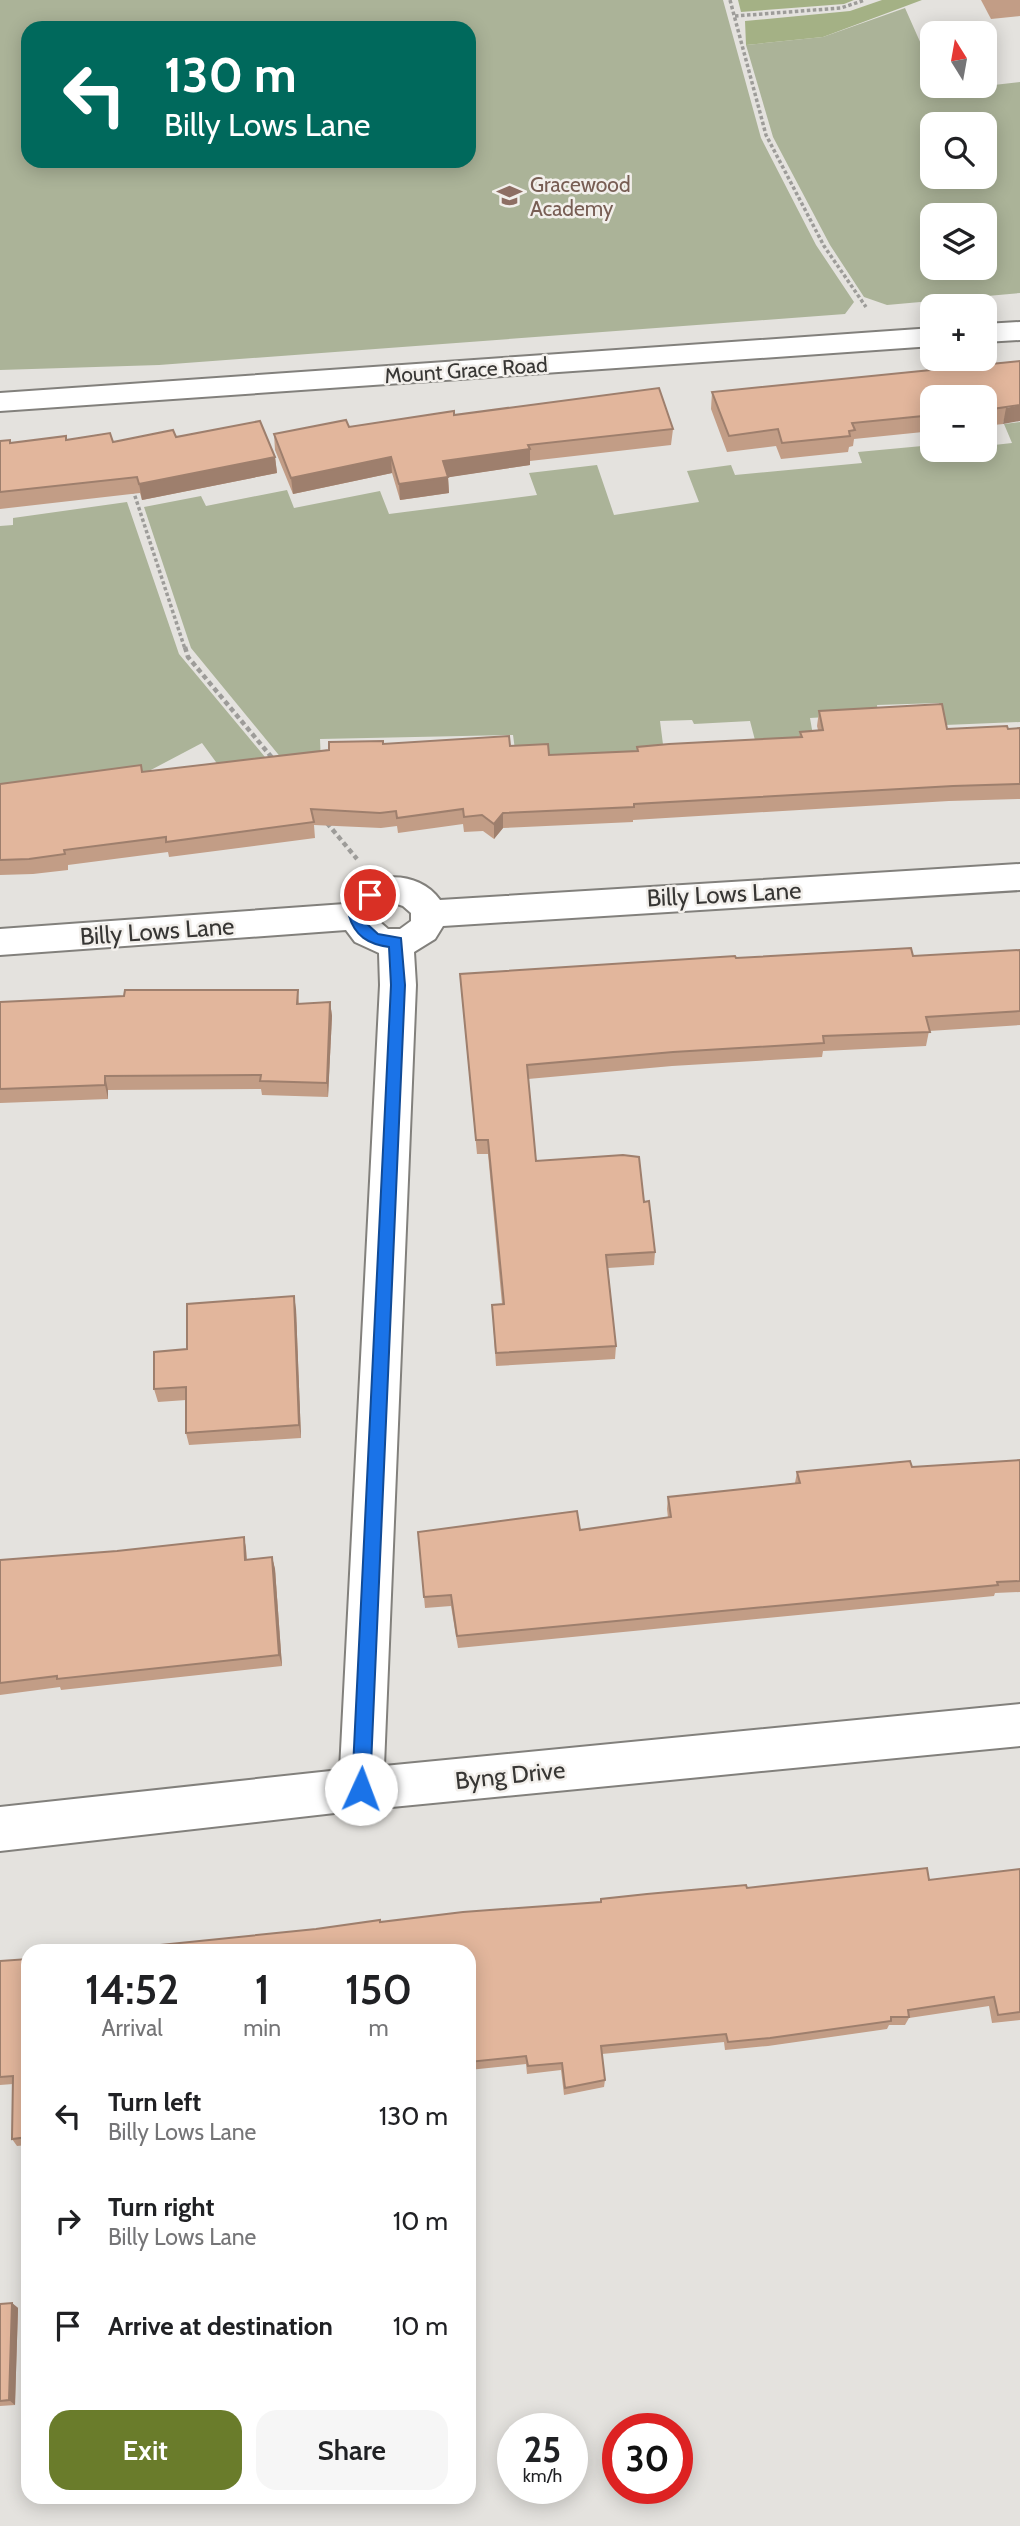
<!DOCTYPE html>
<html lang="en">
<head>
<meta charset="utf-8">
<style>
	body { margin:0; font-family:Cabin,sans-serif; background:#f6f6f6; color:#202124; height:100vh; display:flex; flex-direction:column; font-size:26px; white-space:nowrap }
	* { box-sizing:border-box; margin:0 }
	p { font-size:23px; color:#757577 }
	.icon { flex:none; width:38px; height:38px; fill:none; stroke:currentColor; stroke-width:2; stroke-linecap:round; stroke-linejoin:round }
	.map { position:relative; flex:1; overflow:hidden }
	.details { position:absolute; left:21px; top:1944px; width:455px; height:560px; display:flex; flex-direction:column; background:#fff; border-radius:21px; box-shadow:0 4px 18px #0003 }
	.details>* { flex:none }
	.banner { position:absolute; left:21px; top:21px; width:455px; height:147px; border-radius:21px; box-shadow:0 4px 18px #0003; background:#00695c; color:#fff; overflow:hidden }
	.needle { width:46px; rotate:349deg }
	.controls { position:absolute; left:920px; top:21px; display:grid; gap:14px }
	.controls a { display:grid; place-items:center; width:77px; height:77px; border-radius:14px; background:#fff; box-shadow:0 4px 18px #0003; font-size:35px }
	.speed { position:absolute; left:497px; top:2413px; display:flex; gap:14px; font-size:35px; font-weight:700; text-align:center }
	.speed>* { display:grid; place-content:center; width:91px; height:91px; border-radius:50%; background:#fff; box-shadow:0 4px 18px #0003; line-height:1 }
	.speed small { font-size:18px; font-weight:400 }
	.speed .limit { border:10px solid #d22; background:#fff; color:#111 }
	.pin { position:absolute; display:grid; place-items:center; width:60px; height:60px; color:#fff; margin:-30px; border:4px solid #fff; border-radius:50%; box-shadow:0 2px 7px #0007 }
	.me { position:absolute; width:77px; margin:-38px; rotate:2deg; stroke-linejoin:round; filter:drop-shadow(0 0 5px #0008) }
	.turn { display:flex; align-items:center; gap:24px; height:147px; padding:0 28px; font-size:32px }
	.turn .icon { width:91px; height:91px; stroke-width:2.5 }
	.turn b { display:block; font-size:49px; line-height:60px }
	.eta { display:flex; justify-content:space-evenly; align-items:center; height:119px; text-align:center }
	.eta b { font-size:42px; font-weight:600; line-height:49px }
	.action { display:flex; gap:14px; margin-top:auto; padding:14px 28px }
	.action a { flex:1; height:80px; border-radius:21px; background:#6a7c2b; color:#fff; font-size:28px; font-weight:600; line-height:80px; text-align:center }
	.action a+a { background:#f6f6f6; color:#202124 }
	ul { padding:0; list-style:none }
	li { display:flex; align-items:center; gap:21px; height:105px; padding:0 28px }
	li div { flex:1 }
	li b { display:block; font-size:26px }
	li em { font-style:normal }
	.map>svg:first-child { display:block }
	.green { fill:#abb398; fill-rule:evenodd }
	.forest { fill:#a4b185 }
	.lines { fill:none; stroke-linecap:round; stroke-linejoin:round }
	.minor-casing { stroke:#82807c; stroke-width:4 }
	.path-far1 { stroke:#9d9c99; stroke-width:3.5; stroke-dasharray:3.5 2.5; stroke-linecap:butt }
	.path { stroke:#9d9c99; stroke-width:4.5; stroke-dasharray:5 3.5; stroke-linecap:butt }
	.minor { fill:#fff; fill-rule:evenodd }
	.wall { fill:#c29d86 }
	.shaded-wall { fill:#9e7f6d }
	.building { fill:#e2b69c; stroke:#9e7f6d; stroke-width:2 }
	.route { fill:#1a73e8; stroke:#114b97; stroke-width:2 }
	.labels { text-anchor:middle; dominant-baseline:central; stroke-width:5; stroke-linejoin:round; paint-order:stroke }
	.far-education-label { font-size:21px; fill:#785e54; stroke:#f2efeb; text-anchor:start }
	.far-street-label { font-size:21px; fill:#373634; stroke:#f2efeb }
	.street-label { font-size:24px; fill:#373634; stroke:#f2efeb }
</style>
</head>
<body>
<div class="map">
<svg width="1020" height="2526" viewBox="0 0 1020 2526">
	<rect width="100%" height="100%" fill="#e4e2de"/>
	<g class="green">
		<path d="M0 0H723L761 138 816 245 854 302 845 314 159 365 0 370ZM28 28H469V161H28Z"/>
		<path d="M905 8 933 71V86H985L1020 82V293L887 305 864 297 830 245 773 137 746 45 823 37ZM933 124H985V177H933ZM933 215H985V268H933Z"/>
		<polygon points="1020,422 1020,722 945,725 939,703 877,705 878,714 810,718 814,741 756,744 750,721 694,724 692,720 660,721 665,760 516,757 513,735 320,739 323,809 191,648 144,507 201,496 206,506 287,490 294,508 380,491 389,514 537,495 529,473 597,465 614,515 699,502 687,471 731,465 735,475 862,463 858,452 933,445 933,450 985,450 985,446 1012,443 1004,424"/>
		<polygon points="127,502 179,654 265,757 224,773 202,743 147,772 0,790 0,526 13,525 13,518"/>
	</g>
	<g class="forest">
		<polygon points="738,0 854,0 844,4 741,12"/>
		<polygon points="882,0 922,0 823,37 746,45 745,21 850,11"/>
	</g>
	<g class="lines">
		<defs>
			<g id="minor">
				<polygon points="1020,322 1020,340 985,342 985,324"/>
				<polygon points="933,328 933,346 0,411 0,393"/>
				<path d="M1020 864V890L443 926 435 939 414 952 416 985 384 1766 1020 1704V1746L361 1810 0 1851V1807L340 1770 380 985 379 953 355 942 346 930 0 955V929L345 904C364 870 418 868 440 900ZM391 902 403 906 411 913V921L400 929H388L373 916 382 906Z"/>
			</g>
		</defs>
		<use href="#minor" class="minor-casing"/>
		<g class="path-far1">
			<polyline points="730,0 766,135 824,246 866,307"/>
			<polyline points="735,16 841,8 865,0"/>
			<polyline points="133,490 185,649"/>
		</g>
		<g class="path">
			<polyline points="185,647 188,657 274,760"/>
			<polyline points="327,823 357,859"/>
		</g>
		<use href="#minor" class="minor"/>
	</g>
	<g class="wall">
		<polygon points="981,0 1020,0 1020,16 991,19"/>
		<polygon points="1020,361 1003,424 985,426 985,397 933,397 933,431 854,439 853,446 849,447 848,452 781,459 776,446 727,452 711,409 712,392"/>
		<polygon points="454,415 673,429 671,445 530,461 530,465 448,477 449,493 400,500 392,473 293,494 275,450 274,434 349,427"/>
		<polygon points="176,437 275,457 277,473 142,500 140,493 0,509 0,441 10,443 66,440 113,442"/>
		<polygon points="819,711 947,729 1020,728 1020,799 949,801 633,820 633,822 503,828 494,839 483,831 464,832 463,824 398,833 397,826 381,828 314,825 315,838 169,857 168,852 68,865 68,870 33,874 0,875 0,784 142,772 383,744 510,746 549,755 637,751 637,747 799,738 800,732 818,730 817,726"/>
		<polygon points="1020,950 1020,1025 929,1031 926,1046 823,1051 822,1057 672,1066 528,1079 536,1161 644,1202 655,1252 654,1265 608,1268 616,1346 615,1359 496,1366 492,1305 502,1304 488,1154 477,1154 461,988 460,974 736,958 913,956"/>
		<polygon points="298,990 299,1004 330,1002 332,1016 328,1097 262,1095 261,1089 108,1090 108,1099 0,1103 0,1002"/>
		<polygon points="296,1309 301,1438 189,1445 186,1433 186,1400 158,1402 154,1389 187,1349"/>
		<polygon points="1020,1460 1020,1592 995,1593 994,1596 458,1648 451,1606 425,1608 418,1532 580,1530 668,1518 667,1509 668,1497 795,1483 797,1472 912,1467"/>
		<polygon points="244,1537 246,1549 247,1560 272,1557 275,1569 282,1666 61,1690 60,1687 0,1695 0,1560 117,1551"/>
		<polygon points="1020,1869 1020,2020 992,2023 989,2006 909,2018 905,2025 889,2025 887,2029 768,2046 725,2050 724,2042 602,2054 605,2080 604,2087 564,2095 561,2070 527,2074 526,2064 469,2070 469,1951 380,1922 600,1903 601,1899 747,1888 929,1880"/>
		<polygon points="28,1959 28,2145 17,2146 12,2139 13,2084 0,2085 0,1961"/>
		<polygon points="12,2303 18,2308 15,2405 0,2406 0,2304"/>
	</g>
	<g class="shaded-wall">
		<polygon points="1020,405 1020,421 1003,424 1006,408"/>
		<polygon points="530,449 530,465 444,478 443,461"/>
		<polygon points="275,457 277,473 142,500 139,484"/>
		<polygon points="391,457 392,473 293,494 291,478"/>
		<polygon points="448,477 449,493 400,500 399,484"/>
		<polygon points="503,813 503,828 494,839 494,824"/>
		<polygon points="330,1002 332,1016 328,1097 327,1083"/>
		<polygon points="105,1076 108,1090 108,1099 105,1085"/>
		<polygon points="294,1296 296,1309 301,1438 299,1425"/>
		<polygon points="244,1537 246,1549 247,1572 245,1560"/>
		<polygon points="272,1557 275,1569 282,1666 279,1655"/>
		<polygon points="12,2303 18,2308 15,2405 9,2400"/>
	</g>
	<g class="building">
		<polygon points="1020,361 1020,405 985,410 985,397 933,397 933,415 852,423 855,430 849,431 850,436 782,443 778,429 729,436 712,392"/>
		<polygon points="659,388 673,429 528,445 530,449 443,461 448,477 399,484 391,457 291,478 274,434 346,420 349,427 454,411 454,415"/>
		<polygon points="260,421 275,457 139,484 137,477 0,492 0,441 10,440 10,443 66,436 66,440 110,433 113,442 173,430 176,437"/>
		<polygon points="942,704 947,729 1007,726 1008,729 1020,728 1020,784 953,786 634,804 634,807 503,813 494,824 482,815 464,817 463,809 397,818 396,811 380,813 311,809 314,822 166,842 166,837 64,850 65,854 29,859 0,860 0,784 141,765 142,772 329,750 329,742 383,741 383,744 509,736 510,746 548,744 549,755 638,751 637,747 669,744 802,737 800,732 823,730 819,711"/>
		<polygon points="911,948 913,956 1020,950 1020,1011 926,1017 930,1032 823,1036 824,1043 673,1052 527,1065 536,1161 623,1155 639,1157 644,1202 649,1201 655,1252 606,1255 616,1346 496,1353 492,1305 504,1304 488,1140 476,1140 460,974 735,956 736,958"/>
		<polygon points="125,990 298,990 297,1004 330,1002 327,1083 260,1081 261,1075 105,1076 105,1085 0,1089 0,1002 124,996"/>
		<polygon points="294,1296 299,1425 186,1433 186,1387 154,1389 154,1352 187,1349 187,1304"/>
		<polygon points="1020,1460 1020,1581 997,1582 998,1585 457,1636 451,1595 424,1597 418,1532 577,1511 580,1530 671,1517 668,1497 800,1483 797,1472 910,1461 912,1467"/>
		<polygon points="244,1537 245,1560 272,1557 279,1655 57,1679 57,1676 0,1683 0,1560 117,1551"/>
		<polygon points="927,1868 929,1880 1020,1869 1020,2012 998,2015 994,1997 908,2010 909,2017 891,2017 891,2021 770,2038 728,2042 726,2034 601,2046 605,2080 565,2088 562,2063 528,2066 526,2056 469,2062 469,1951 101,1951 316,1929 380,1920 380,1922 463,1912 601,1902 601,1899 647,1894 746,1885 747,1888"/>
		<polygon points="28,1959 28,2137 12,2139 13,2076 0,2077 0,1961"/>
		<polygon points="12,2303 9,2400 0,2401 0,2304"/>
	</g>
	<path class="route" d="M370 890 378 895 365 911 366 923 378 934 401 938 405 985 370 1789 368 1795 361 1798 355 1795 352 1789 391 985 389 947C368 944 355 936 349 916 352 906 360 893 370 890Z"/>
	<defs>
		<symbol id="school-bare" viewBox="-9 -9 18 18"><path d="M0-5L7-2L0 1L-7-2ZM-4 1L0 2.5L4 1V4Q0 6-4 4Z" fill="#8d6e63" stroke="#f2efeb" stroke-width="2.5" paint-order="stroke"/></symbol>
	</defs>
	<g fill-rule="evenodd">
		<use href="#school-bare" x="492" y="178" width="35" height="35"/>
	</g>
	<g class="labels">
		<g class="far-education-label">
			<text x="530" y="184">Gracewood<tspan x="530" dy="24">Academy</tspan></text>
		</g>
		<g class="far-street-label">
			<text transform="translate(466 370) rotate(-4)">Mount Grace Road</text>
		</g>
		<g class="street-label">
			<text transform="translate(724 894) rotate(-3)">Billy Lows Lane</text>
			<text transform="translate(157 931) rotate(-4)">Billy Lows Lane</text>
			<text transform="translate(510 1775) rotate(-6)">Byng Drive</text>
		</g>
	</g>
</svg>
<div class="controls">
<a><svg class="needle" viewBox="-14 -14 28 28"><path d="M0-13l5 13h-10z" fill="#e53935"/><path d="M0 13l5-13h-10z" fill="#757577"/></svg></a>
<a><svg class="icon" aria-label="search" viewBox="0 0 24 24"><circle cx="10" cy="10" r="6"/><path d="M15 15l6 6"/></svg></a>
<a><svg class="icon" aria-label="layers" viewBox="0 0 24 24"><path d="M12 4l9 5-9 5-9-5zM3 14l9 5 9-5"/></svg></a>
<a>+</a>
<a>−</a>
</div>
<div class="speed"><div>25<small>km/h</small></div><div class="limit">30</div></div>
<div class="pin" style="left:370px;top:895px;background:#d93025"><svg class="icon" aria-label="arrive" viewBox="0 0 24 24"><path d="M6 21V4h12l-3 4 3 4H6"/></svg></div>
<svg class="me" style="left:361px;top:1789px" viewBox="-20 -20 40 40"><circle r="19" fill="#fff"/><path d="M0-13L10 11 0 6-10 11z" fill="#1a73e8"/></svg>
<div class="banner">
<div class="turn"><svg class="icon" aria-label="left" viewBox="0 0 24 24"><path d="M17 20v-9H6M10 6l-5 5 5 5"/></svg><div><b>130 m</b>Billy Lows Lane</div></div>
</div>
<section class="details">
<div class="eta">
<div><b>14:52</b><p>Arrival</p></div>
<div><b>1</b><p>min</p></div>
<div><b>150</b><p>m</p></div>
</div>
<ul>
<li><svg class="icon" aria-label="left" viewBox="0 0 24 24"><path d="M17 20v-9H6M10 6l-5 5 5 5"/></svg><div><b>Turn left</b><p>Billy Lows Lane</p></div><em>130 m</em></li>
<li><svg class="icon" aria-label="right" viewBox="0 0 24 24"><path d="M7 20v-9h11M14 6l5 5-5 5"/></svg><div><b>Turn right</b><p>Billy Lows Lane</p></div><em>10 m</em></li>
<li><svg class="icon" aria-label="arrive" viewBox="0 0 24 24"><path d="M6 21V4h12l-3 4 3 4H6"/></svg><div><b>Arrive at destination</b></div><em>10 m</em></li>
</ul>
<div class="action"><a>Exit</a><a>Share</a></div>
</section>
</div>
</body>
</html>
